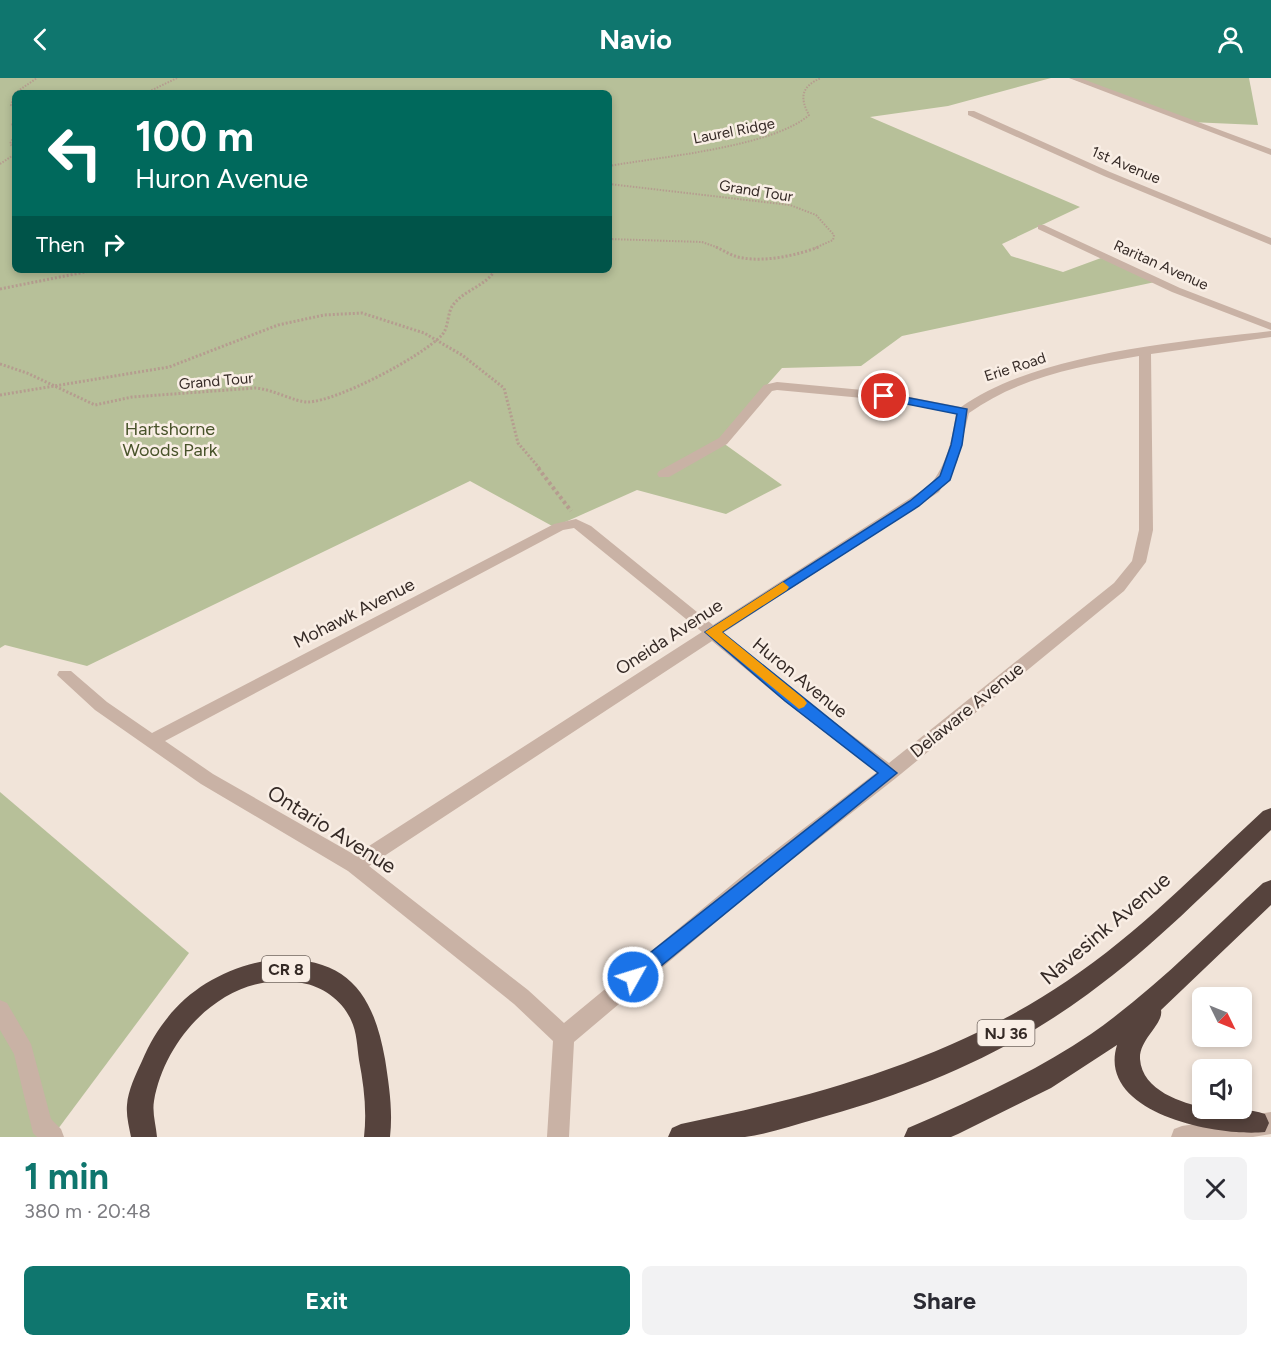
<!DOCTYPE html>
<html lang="en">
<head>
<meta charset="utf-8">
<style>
	body { margin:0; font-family:Figtree,sans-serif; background:#f2f2f3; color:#2b2b33; height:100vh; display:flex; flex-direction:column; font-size:22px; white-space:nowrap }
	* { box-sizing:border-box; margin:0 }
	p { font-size:20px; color:#7c7c81 }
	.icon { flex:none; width:33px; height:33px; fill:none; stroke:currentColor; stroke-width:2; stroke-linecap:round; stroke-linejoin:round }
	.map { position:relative; height:1059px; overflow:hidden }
	.drawer { display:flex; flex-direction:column; background:#fff; flex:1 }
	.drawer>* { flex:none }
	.banner { position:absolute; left:12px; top:12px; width:600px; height:183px; border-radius:9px; box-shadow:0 3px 9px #0003; background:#00695c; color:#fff; overflow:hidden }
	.needle { width:39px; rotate:133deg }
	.tools { position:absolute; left:1192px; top:909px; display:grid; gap:12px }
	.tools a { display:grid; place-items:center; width:60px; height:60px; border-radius:9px; background:#fff; box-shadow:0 3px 9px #0003; font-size:30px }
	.pin { position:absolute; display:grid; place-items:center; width:51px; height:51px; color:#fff; margin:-26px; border:3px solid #fff; border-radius:50%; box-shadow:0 2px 6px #0007 }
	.me { position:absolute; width:66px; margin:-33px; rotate:51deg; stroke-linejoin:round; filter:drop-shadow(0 0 4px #0008) }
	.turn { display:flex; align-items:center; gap:21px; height:126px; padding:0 24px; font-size:27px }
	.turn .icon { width:78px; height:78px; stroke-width:2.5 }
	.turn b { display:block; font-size:42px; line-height:51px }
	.then { display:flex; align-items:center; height:57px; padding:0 24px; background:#0003; gap:12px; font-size:22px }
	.round { display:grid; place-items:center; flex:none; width:63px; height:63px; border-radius:9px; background:#f2f2f3 }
	.head { display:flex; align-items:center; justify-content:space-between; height:102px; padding:0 24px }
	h1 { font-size:36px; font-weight:700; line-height:45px; color:#0f766e }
	.cta { display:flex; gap:12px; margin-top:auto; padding:12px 24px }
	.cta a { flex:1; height:69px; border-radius:9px; background:#0f766e; color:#fff; font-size:24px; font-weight:700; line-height:69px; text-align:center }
	.cta a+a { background:#f2f2f3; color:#2b2b33 }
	header { display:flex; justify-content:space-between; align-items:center; height:78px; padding:0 24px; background:#0f766e; color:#fff; font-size:27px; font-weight:700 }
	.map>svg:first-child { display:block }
	.green { fill:#b7c099; fill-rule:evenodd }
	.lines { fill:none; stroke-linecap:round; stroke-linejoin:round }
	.path-far2 { stroke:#b59c8f; stroke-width:2; stroke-dasharray:1.5 1.5; stroke-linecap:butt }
	.path-far1 { stroke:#b59c8f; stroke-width:3; stroke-dasharray:2 2; stroke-linecap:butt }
	.path { stroke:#b59c8f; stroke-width:4; stroke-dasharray:3 3; stroke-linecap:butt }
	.minor { fill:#c9b2a5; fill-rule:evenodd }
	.highway { fill:#56433d; fill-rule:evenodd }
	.route { fill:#1a73e8; stroke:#114b97; stroke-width:1.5 }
	.slow { fill:#f59e0b }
	.labels { text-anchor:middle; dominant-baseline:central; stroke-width:5; stroke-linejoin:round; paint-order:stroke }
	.far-street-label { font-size:15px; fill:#352a26; stroke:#f9eee5 }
	.shield { fill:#f9eee5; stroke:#70655f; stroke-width:1.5 }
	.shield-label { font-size:16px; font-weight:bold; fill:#352a26 }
	.park-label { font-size:18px; fill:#48532a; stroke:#f9eee5 }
	.street-label { font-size:18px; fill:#352a26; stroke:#f9eee5 }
	.near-street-label { font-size:21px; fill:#352a26; stroke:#f9eee5 }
</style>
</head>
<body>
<header><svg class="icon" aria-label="back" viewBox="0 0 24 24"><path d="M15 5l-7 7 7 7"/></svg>Navio<svg class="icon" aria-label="person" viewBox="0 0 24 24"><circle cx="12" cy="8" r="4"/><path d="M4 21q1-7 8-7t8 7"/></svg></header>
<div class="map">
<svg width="1271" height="1059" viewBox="0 0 1271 1059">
	<rect width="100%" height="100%" fill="#f1e4d9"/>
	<g class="green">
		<path d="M0 0H1051L948 28 870 39 1080 129 1002 166 1011 178 1063 194 1101 180 1155 204 902 258 861 288 782 290 719 362 782 407 726 436 637 412 554 449 470 403 87 588 5 567 0 570ZM15 15H609V192H15Z"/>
		<polygon points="1070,0 1249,0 1258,47 1190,44"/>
		<polygon points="0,714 189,875 52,1059 0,1059"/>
	</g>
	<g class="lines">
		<g class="path-far2">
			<polyline points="15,15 37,0"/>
			<polyline points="15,15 11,27 15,29"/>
			<polyline points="146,15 177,0"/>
			<polyline points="15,37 12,47 15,53"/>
			<polyline points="15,56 10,66 15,71"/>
			<polyline points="0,86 15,76"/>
			<path d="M609 88C659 79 773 69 809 37 799 19 802 8 821 0"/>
			<polyline points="609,106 790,127 816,137 834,157 833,162 815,170"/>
			<polyline points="609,161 702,164 719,170"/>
		</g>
		<g class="path-far1">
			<path d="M716 169C725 173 733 179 743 180 767 184 797 177 819 169"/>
			<polyline points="0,211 95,192"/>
			<path d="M0 286 27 295 95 327 132 319 255 310C273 311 294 324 308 324 338 323 421 279 442 257 449 249 447 235 453 227 464 212 486 208 495 192"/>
			<polyline points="0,317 169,289 278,247 324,237 362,235 424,255 462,277 504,310 518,365 540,391"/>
		</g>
		<polyline class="path" points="538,390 571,433"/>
		<g class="minor">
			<polygon points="1069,0 1080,0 1271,71 1271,77"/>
			<polygon points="968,33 974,33 1110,94 1271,160 1271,167 1104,98 968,37"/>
			<polygon points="1038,147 1044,147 1180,210 1271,245 1271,252 1172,214 1038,151"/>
			<path d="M1271 253V259L1151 276 1153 452 1146 484 1124 513 896 700 761 806 574 964 569 1059H547L553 963 514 926 348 793 201 706 95 632 57 597 59 593H71L107 624 152 655 554 446 576 441 591 448 713 547 929 408C947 387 952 362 956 335L884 322 777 312 772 313 727 366 669 399H659L657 396 659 393 719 360 764 307 777 304 884 314 961 329C1038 275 1178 264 1271 253ZM1139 278V452L1132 483 1114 505 889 685 796 615 723 555 939 414 957 384 969 335C1019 299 1080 288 1139 278ZM574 450 702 554 355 777 213 696 165 663 563 452ZM712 563 784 623 877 694 747 794 564 945 528 912 369 788Z"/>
			<polygon points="0,922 7,925 31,966 51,1041 61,1051 64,1059 37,1059 33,1055 14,976 0,952"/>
			<polygon points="1271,1034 1271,1056 1253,1059 1171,1059 1174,1051 1182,1048"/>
		</g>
		<g class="highway">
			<path d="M1271 730V752C1211 809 1154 868 1088 916 1007 976 912 1015 816 1041 793 1047 769 1056 745 1059 720 1059 693 1059 668 1059L672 1050 681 1046C818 1018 950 982 1067 903 1139 855 1200 791 1263 733Z"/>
			<path d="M1271 802V827L1161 932C1164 946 1139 961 1140 981 1142 1013 1183 1025 1205 1030 1225 1036 1246 1028 1265 1036L1269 1045 1265 1054C1217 1059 1096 1035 1117 967L1051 1010 958 1056 951 1059H904L908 1050C971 1023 1033 995 1091 956 1154 912 1207 857 1263 805Z"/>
			<path d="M275 881C347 879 373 914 385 981 389 1007 393 1032 390 1059H364C367 1033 364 1008 359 982 357 969 357 954 351 942 343 923 322 908 302 905 230 891 166 955 154 1023 152 1035 156 1047 157 1059H131C129 1049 126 1037 127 1027 128 1012 136 996 142 983 167 924 212 891 275 881Z"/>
		</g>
	</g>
	<polygon class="route" points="884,315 967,331 962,367 950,402 919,428 722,554 897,695 640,905 633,907 627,905 624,899 627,893 878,695 785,623 705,554 910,423 940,398 951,367 957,336 881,321 881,316"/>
	<polygon class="slow" points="783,504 789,509 787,512 722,554 804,621 807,625 804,629 799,631 705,554"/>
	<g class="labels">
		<g class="far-street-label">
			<text transform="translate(734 53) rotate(-11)">Laurel Ridge</text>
			<text transform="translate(1126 87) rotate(23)">1st Avenue</text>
			<text transform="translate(756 113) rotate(9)">Grand Tour</text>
			<text transform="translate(1161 187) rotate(24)">Raritan Avenue</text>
			<text transform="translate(1015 289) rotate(-18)">Erie Road</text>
			<text transform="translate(216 303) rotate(-5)">Grand Tour</text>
		</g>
		<g class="shield">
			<rect x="262" y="878" width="48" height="26" rx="4.5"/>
			<rect x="977.5" y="942" width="57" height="26" rx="4.5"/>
		</g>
		<g class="shield-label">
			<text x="286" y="891">CR 8</text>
			<text x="1006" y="955">NJ 36</text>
		</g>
		<g class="park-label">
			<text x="170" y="351">Hartshorne<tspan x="170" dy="21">Woods Park</tspan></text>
		</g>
		<g class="street-label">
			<text transform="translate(354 535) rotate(-27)">Mohawk Avenue</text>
			<text transform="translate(669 559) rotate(-33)">Oneida Avenue</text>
			<text transform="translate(800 600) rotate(39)">Huron Avenue</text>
			<text transform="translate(967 632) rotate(-39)">Delaware Avenue</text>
		</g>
		<g class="near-street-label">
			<text transform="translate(332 751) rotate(32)">Ontario Avenue</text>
			<text transform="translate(1105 850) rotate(-40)">Navesink Avenue</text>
		</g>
	</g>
</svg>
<div class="tools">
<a><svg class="needle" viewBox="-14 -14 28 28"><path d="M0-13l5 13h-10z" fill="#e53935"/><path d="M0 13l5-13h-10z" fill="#7c7c81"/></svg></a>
<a><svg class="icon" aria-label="sound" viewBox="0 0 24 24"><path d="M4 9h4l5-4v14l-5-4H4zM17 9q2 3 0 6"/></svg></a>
</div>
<div class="pin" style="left:884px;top:318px;background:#d93025"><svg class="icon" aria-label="arrive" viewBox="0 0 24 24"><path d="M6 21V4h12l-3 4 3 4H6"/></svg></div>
<svg class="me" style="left:633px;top:899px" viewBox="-20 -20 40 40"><circle r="17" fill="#1a73e8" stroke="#fff" stroke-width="3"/><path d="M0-11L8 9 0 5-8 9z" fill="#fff"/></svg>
<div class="banner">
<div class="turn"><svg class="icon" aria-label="left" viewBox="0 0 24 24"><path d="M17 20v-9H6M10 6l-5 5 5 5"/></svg><div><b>100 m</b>Huron Avenue</div></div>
<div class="then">Then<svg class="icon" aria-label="right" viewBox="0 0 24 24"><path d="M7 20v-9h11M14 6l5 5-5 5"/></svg></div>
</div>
</div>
<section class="drawer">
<div class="head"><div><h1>1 min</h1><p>380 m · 20:48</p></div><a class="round"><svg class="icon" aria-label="close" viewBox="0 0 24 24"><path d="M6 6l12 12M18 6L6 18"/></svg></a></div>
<div class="cta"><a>Exit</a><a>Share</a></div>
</section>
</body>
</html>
